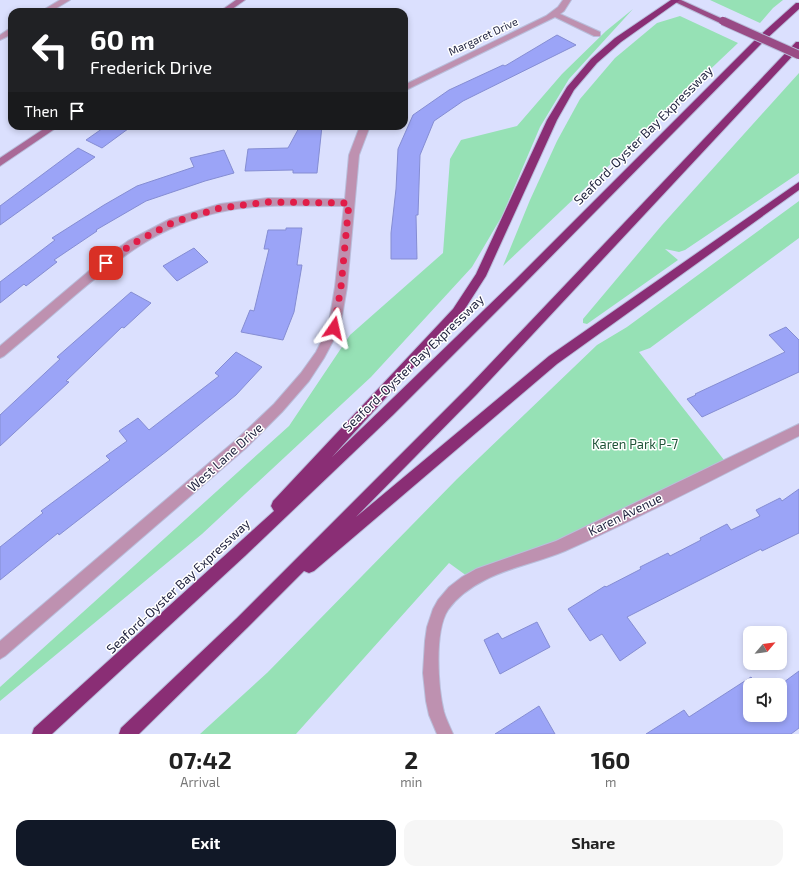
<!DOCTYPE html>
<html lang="en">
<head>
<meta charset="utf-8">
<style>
	body { margin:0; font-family:"Exo 2",sans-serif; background:#f6f6f6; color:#222; height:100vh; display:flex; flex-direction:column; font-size:15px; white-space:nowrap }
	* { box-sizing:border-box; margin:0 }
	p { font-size:13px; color:#767676 }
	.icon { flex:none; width:22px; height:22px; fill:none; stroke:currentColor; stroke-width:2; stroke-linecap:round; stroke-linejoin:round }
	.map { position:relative; height:734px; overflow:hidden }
	.panel { display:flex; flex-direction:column; background:#fff; flex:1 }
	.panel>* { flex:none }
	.guide { position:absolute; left:8px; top:8px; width:400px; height:122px; border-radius:12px; box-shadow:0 2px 6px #0003; background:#202124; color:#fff; overflow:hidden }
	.needle { width:26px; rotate:61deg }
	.controls { position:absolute; left:743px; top:626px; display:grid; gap:8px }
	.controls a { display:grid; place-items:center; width:44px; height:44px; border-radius:8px; background:#fff; box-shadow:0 2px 6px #0003; font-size:20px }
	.pin { position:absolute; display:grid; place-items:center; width:34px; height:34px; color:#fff; margin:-17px; border-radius:8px; box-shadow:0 2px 6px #0006 }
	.me { position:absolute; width:44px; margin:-22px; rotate:11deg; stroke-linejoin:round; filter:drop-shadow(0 0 3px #0008) }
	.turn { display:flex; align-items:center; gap:14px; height:84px; padding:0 16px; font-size:18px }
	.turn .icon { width:52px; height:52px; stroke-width:2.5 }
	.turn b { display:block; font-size:28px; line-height:34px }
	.then { display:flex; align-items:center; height:38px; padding:0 16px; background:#0003; gap:8px; font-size:15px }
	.eta { display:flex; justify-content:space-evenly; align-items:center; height:68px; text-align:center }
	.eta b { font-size:24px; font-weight:700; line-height:28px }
	.primary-button { display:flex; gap:8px; margin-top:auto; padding:8px 16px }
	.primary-button a { flex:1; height:46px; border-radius:12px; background:#111827; color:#fff; font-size:16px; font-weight:700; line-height:46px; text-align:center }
	.primary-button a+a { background:#f6f6f6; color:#222 }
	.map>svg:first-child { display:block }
	.green { fill:#96e1b5 }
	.building { fill:#9ba4f7; stroke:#858dd3 }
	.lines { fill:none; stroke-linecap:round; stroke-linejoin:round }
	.street-casing { stroke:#b9bedb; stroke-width:2 }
	.secondary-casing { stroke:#b9bedb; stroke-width:2 }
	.primary-casing { stroke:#b9bedb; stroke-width:2 }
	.highway-casing { stroke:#b9bedb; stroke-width:2 }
	.street { fill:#be91b0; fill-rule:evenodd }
	.secondary { fill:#a96997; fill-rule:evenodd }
	.primary { fill:#994b85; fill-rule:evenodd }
	.highway { fill:#8a2e75; fill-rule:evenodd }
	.primary-bridge-casing { stroke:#b9bedb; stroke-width:10; stroke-linecap:butt }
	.primary-bridge { stroke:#994b85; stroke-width:8 }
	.route { stroke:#e11d48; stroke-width:7; stroke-dasharray:0 12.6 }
	.labels { text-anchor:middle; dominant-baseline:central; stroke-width:3; stroke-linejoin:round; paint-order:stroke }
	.far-street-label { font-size:11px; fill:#1f223e; stroke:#fff }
	.street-label { font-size:13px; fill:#1f223e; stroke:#fff }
	.park-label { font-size:13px; fill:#205439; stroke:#fff }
</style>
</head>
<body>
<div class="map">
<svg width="799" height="734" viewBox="0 0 799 734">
	<rect width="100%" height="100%" fill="#dbe0fe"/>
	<g class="green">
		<polygon points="710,0 783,0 773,8 760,23"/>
		<polygon points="633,9 569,79 540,127 502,216 472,267 371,377 202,534 0,701 0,687 289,426 350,335 443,253 450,159 461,140 517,126 562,74 606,31"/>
		<polygon points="680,16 738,43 503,266 530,200 557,141 580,99 615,58 657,23"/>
		<polygon points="799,73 799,173 685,250 679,252 665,249 678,260 587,324 583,323 583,319 662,225"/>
		<polygon points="799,201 799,238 650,348 639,352 728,465 471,579 449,563 296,734 200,734 268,672 457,479 597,345 627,327"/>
	</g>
	<g class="building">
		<polygon points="557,35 576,45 463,101 434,121 420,155 418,215 416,215 417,259 391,259 391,233 396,189 398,149 413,115 449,90 503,65 505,66"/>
		<polygon points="106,126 132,126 102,148 86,140"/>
		<polygon points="300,126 322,126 317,173 293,173 293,170 245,171 248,149 288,148"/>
		<polygon points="78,148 95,157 0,225 0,206"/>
		<polygon points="224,150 234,173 205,181 146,201 96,230 97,231 54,260 57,262 26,286 24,284 0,303 0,282 55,240 52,238 104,205 137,186 194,167 190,158"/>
		<polygon points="286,228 302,228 297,265 302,265 294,312 283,340 241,332 250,310 254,311 269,249 264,249 268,230 286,230"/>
		<polygon points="194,248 208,262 177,281 163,266"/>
		<polygon points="131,292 151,303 124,328 122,327 66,381 69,382 0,446 0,415 60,359 57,357"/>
		<polygon points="786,327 799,340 799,372 702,417 687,399 696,395 695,394 785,352 769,335"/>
		<polygon points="236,352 262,367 236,395 167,451 59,535 58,533 0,580 0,547 43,513 41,511 110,460 106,456 127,441 119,431 138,418 149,430 219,376 215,373"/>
		<polygon points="799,489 799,533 762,551 761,549 627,617 646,643 620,661 602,634 590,641 568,609 605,586 606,587 641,569 640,567 668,553 670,556 701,540 700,538 727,524 731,530 760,516 756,510 780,498 782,501"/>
		<polygon points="537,622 550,647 500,674 484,640 498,633 502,639"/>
		<polygon points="799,671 799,728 791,734 646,734 684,710 689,717 751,677 757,685 750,685 750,715 780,715 780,685"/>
		<polygon points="539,706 555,734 495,734"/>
	</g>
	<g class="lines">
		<defs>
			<g id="street">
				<polygon points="60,0 70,0 50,12 40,12"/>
				<polygon points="563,0 571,0 564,11 560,14 600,32 600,36 594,36 555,17 404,91 404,85 546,16 558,7"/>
				<polygon points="9,29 12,29 12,34 0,40 0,35"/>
				<path d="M360 126H370L359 155 347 287 340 328 324 358 309 381 282 412 246 448 5 656 0 659V641L236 440 274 404 301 373 316 352 328 328 335 287 344 206C303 206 261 203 220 212 160 225 119 258 73 297 50 317 27 337 4 356L0 358V346L102 260 128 241 170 219 220 204 268 198 345 199 349 155Z"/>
				<path d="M799 424V436C721 475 644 516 565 551 539 562 510 567 485 580 471 587 457 597 448 610 434 631 438 688 444 712 446 719 450 727 453 734H437L429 715 426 701 423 673 425 641 427 627 433 609 438 600 449 587 462 577 476 569 556 541Z"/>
			</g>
			<g id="secondary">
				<polygon points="236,0 245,0 228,12 219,12"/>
				<polygon points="48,126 59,126 0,166 0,158"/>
			</g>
			<polygon id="primary" points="671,0 681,0 727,21 723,23 720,23"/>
			<g id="highway">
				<polygon points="671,0 680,0 621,42 597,63 574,90 557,120 486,276 461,315 332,457 515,280 757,38 796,3 799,3 799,9 763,42 522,286 393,415 245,556 52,734 32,734 34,728 274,511 271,506 273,501 453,309 476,274 547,120 567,87 591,59 615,38"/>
				<polygon points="796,42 799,42 799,49 477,394 356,517 549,356 799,182 799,190 557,364 314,571 309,573 304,571 247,628 139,734 119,734 121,728 237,618 469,386"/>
			</g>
		</defs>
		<use href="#street" class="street-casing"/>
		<use href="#secondary" class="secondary-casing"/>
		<use href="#primary" class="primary-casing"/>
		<use href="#highway" class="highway-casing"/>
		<use href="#street" class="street"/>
		<use href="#secondary" class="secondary"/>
		<use href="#primary" class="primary"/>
		<use href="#highway" class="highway"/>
		<defs>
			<polyline id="primary-bridge" points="723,21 799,55"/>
		</defs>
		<use href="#primary-bridge" class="primary-bridge-casing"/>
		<use href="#primary-bridge" class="primary-bridge"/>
	</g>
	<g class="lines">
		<polyline class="route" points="106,263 132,244 174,222 220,208 268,202 349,203 341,287 334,328"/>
	</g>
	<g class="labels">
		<g class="far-street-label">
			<text transform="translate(483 36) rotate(-25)">Margaret Drive</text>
		</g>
		<g class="street-label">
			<text transform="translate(643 135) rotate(-45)">Seaford-Oyster Bay Expressway</text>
			<text transform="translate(413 363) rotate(-44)">Seaford-Oyster Bay Expressway</text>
			<text transform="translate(225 457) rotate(-42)">West Lane Drive</text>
			<text transform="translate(625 514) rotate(-26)">Karen Avenue</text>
			<text transform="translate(178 586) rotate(-43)">Seaford-Oyster Bay Expressway</text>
		</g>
		<g class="park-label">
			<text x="635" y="444">Karen Park P-7</text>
		</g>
	</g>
</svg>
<div class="controls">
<a><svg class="needle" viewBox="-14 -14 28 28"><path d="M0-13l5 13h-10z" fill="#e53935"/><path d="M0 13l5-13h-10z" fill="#767676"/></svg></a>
<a><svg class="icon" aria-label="sound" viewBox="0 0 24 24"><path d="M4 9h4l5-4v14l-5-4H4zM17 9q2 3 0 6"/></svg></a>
</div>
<div class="pin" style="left:106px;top:263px;background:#d93025"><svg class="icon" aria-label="arrive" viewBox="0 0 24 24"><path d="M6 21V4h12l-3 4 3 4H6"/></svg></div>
<svg class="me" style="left:334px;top:328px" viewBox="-20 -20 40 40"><path d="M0-17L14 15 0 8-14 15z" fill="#e11d48" stroke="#fff" stroke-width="4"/></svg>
<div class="guide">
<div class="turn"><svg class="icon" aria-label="left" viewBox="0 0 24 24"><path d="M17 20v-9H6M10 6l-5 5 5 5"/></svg><div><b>60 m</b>Frederick Drive</div></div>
<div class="then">Then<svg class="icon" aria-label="arrive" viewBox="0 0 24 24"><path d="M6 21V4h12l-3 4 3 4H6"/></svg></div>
</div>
</div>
<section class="panel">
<div class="eta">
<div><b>07:42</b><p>Arrival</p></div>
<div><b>2</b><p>min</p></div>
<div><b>160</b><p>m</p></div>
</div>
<div class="primary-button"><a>Exit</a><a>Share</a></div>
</section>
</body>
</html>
